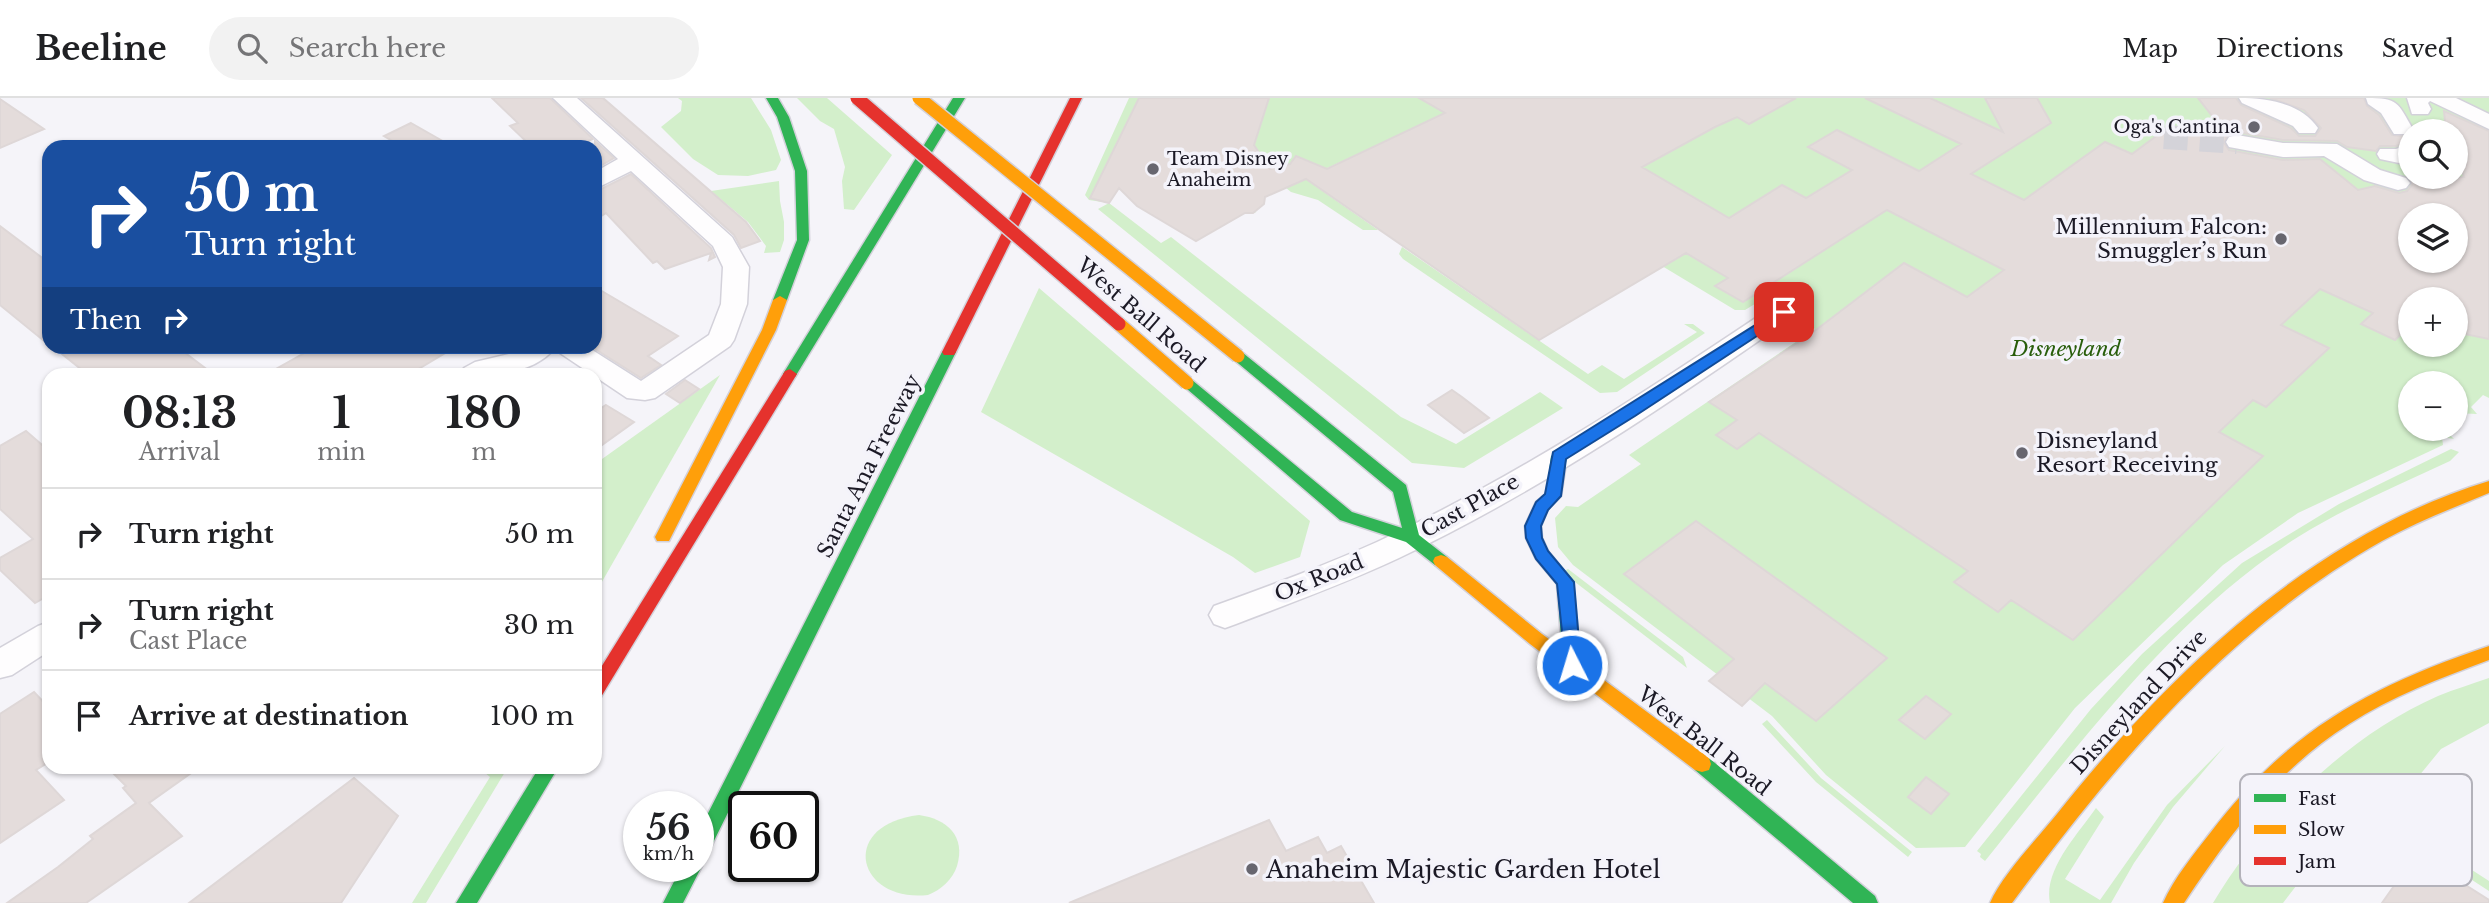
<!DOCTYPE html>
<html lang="en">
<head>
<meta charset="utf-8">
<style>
	body { margin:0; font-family:"Libre Baskerville",serif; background:#f2f2f2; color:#202124; height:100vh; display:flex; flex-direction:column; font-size:26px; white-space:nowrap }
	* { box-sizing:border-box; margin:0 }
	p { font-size:23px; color:#757577 }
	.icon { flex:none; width:38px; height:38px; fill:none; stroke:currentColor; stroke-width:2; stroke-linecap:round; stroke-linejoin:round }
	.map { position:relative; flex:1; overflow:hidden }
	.panel { position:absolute; left:42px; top:270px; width:560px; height:406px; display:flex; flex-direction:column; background:#fff; border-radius:21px; box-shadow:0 2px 5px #0004 }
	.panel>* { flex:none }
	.guide { position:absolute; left:42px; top:42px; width:560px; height:214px; border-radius:21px; box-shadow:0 2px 5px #0004; background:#1a4fa0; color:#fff; overflow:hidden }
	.tools { position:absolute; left:2398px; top:21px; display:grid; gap:14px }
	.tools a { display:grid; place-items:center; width:70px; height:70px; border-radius:50%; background:#fff; box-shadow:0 2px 5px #0004; font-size:35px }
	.speed { position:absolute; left:623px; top:693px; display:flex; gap:14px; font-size:35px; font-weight:700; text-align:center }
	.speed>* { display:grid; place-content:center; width:91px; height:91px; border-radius:50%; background:#fff; box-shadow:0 2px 5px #0004; line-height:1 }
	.speed small { font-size:18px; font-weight:400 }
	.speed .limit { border:4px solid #111; border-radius:10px; background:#fff; color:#111 }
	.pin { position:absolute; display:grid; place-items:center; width:60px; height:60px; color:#fff; margin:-30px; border-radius:14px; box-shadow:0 4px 10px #0006 }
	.me { position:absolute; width:77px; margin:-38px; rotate:355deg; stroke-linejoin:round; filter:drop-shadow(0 0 5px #0008) }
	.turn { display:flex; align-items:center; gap:24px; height:147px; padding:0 28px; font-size:32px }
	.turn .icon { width:91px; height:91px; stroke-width:2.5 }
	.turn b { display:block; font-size:49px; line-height:60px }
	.then { display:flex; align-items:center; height:66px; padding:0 28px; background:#0003; gap:14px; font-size:26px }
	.eta { display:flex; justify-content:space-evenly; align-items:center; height:119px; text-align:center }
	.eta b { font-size:42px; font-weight:800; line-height:49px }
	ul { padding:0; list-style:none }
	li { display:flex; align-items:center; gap:21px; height:91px; padding:0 28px; border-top:2px solid #e0e0e0 }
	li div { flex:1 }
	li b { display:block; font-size:26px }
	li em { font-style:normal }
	header { display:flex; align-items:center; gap:42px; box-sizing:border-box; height:98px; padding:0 35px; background:#fff; border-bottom:2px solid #e0e0e0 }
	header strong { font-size:33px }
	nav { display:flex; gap:38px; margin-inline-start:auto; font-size:24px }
	.search { width:490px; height:63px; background:#f2f2f2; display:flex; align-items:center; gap:18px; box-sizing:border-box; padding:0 24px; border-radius:38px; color:#757577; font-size:26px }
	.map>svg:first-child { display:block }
	.green { fill:#d3efcb; fill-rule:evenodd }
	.building { fill:#e4dcdb; stroke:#ded7d7; stroke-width:2; fill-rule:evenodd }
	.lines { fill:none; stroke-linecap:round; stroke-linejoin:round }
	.street-tunnel { stroke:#d4d3d9; stroke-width:24; stroke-dasharray:24 12; stroke-linecap:butt }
	.street-casing { stroke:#d3d1da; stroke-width:3 }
	.fast-casing { stroke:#d3d1da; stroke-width:3 }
	.slow-casing { stroke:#d3d1da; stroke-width:3 }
	.jam-casing { stroke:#d3d1da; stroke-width:3 }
	.street { fill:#fefdfe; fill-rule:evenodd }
	.fast { fill:#30b455; fill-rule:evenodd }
	.slow { fill:#ff9f0a; fill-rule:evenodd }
	.jam { fill:#e5322d; fill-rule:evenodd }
	.slow-bridge-casing { stroke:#d3d1da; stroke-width:16; stroke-linecap:butt }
	.jam-bridge-casing { stroke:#d3d1da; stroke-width:16; stroke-linecap:butt }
	.slow-bridge { stroke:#ff9f0a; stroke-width:13 }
	.jam-bridge { stroke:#e5322d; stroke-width:13 }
	.route { fill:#1a73e8; stroke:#114b97; stroke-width:2 }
	.poi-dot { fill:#67666f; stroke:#f4f3fa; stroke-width:2.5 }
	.labels { text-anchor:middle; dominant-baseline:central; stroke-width:7; stroke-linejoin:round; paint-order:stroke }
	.far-poi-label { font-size:18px; fill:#1b1925; stroke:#f4f3fa; text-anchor:end }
	.poi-label { font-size:21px; fill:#1b1925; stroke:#f4f3fa; text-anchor:end }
	.street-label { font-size:21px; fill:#1b1925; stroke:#f4f3fa }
	.park-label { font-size:21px; font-style:italic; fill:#295e0c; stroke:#f4f3fa }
	.near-poi-label { font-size:24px; fill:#1b1925; stroke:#f4f3fa; text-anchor:start }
	.key { fill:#f4f3fa; stroke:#b3b2ba; stroke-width:2 }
	.key-label { font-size:19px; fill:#1b1925 }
</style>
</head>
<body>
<header>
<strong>Beeline</strong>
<div class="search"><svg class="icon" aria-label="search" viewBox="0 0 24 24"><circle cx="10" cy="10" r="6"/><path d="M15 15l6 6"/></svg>Search here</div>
<nav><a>Map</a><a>Directions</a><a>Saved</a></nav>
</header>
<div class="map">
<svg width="2489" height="805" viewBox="0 0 2489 805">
	<rect width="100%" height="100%" fill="#f5f4f9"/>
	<g class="green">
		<polygon points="678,0 751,0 771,32 781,62 776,72 748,78 718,77 693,61 661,29 681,13 682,3"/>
		<polygon points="797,0 827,0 892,57 854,112 844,111 842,83 845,69 834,31 820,23"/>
		<path d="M1129 0H2489V300L2483 297 2471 309 2477 316 2455 315V285H2410V331H2444L2454 341 2442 339 2443 347 2298 415 2223 467 2075 610 1965 749 1916 750 1826 677 1772 618 1573 467 1558 449 1555 420 1566 408 1578 409 1641 366 1629 357 1815 231 1763 201 1745 212H1735L1425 25 1323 72 1297 59 1290 66 1265 65 1266 95 1270 97 1265 99 1255 115 1231 114 1233 122 1196 143 1137 108 1123 90H1118L1109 105 1089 102 1085 97ZM2410 33H2455V79H2410ZM2410 117H2455V163H2410ZM2410 201H2455V247H2410Z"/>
		<polygon points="1304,80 1378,132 1363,132 1318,102 1291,94 1285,89"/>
		<polygon points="779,83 780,103 784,124 784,142 780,154 764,155 766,148 748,124 711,93"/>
		<polygon points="1109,105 1161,145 1171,139 1401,319 1456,346 1540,294 1563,310 1464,370 1412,365 1098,111"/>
		<polygon points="1402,149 1588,276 1602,267 1624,281 1697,234 1684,226 1693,226 1705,235 1617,294 1600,295 1403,161 1399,156"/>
		<polygon points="1039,190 1310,423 1300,459 1255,475 1233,459 981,314"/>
		<polygon points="720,277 595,496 595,366"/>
		<path d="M2451 351 2459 354 2450 363C2399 387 2346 409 2298 439 2175 516 2075 651 1985 763L1980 759 1981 756 1977 753 2091 611 2142 556 2242 465 2339 406Z"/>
		<polygon points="1568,471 1683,559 1687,570 1562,474"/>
		<path d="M2489 580V625L2441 651 2387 717 2489 783V793L2358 708 2283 805H2213C2263 721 2348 637 2438 598 2455 591 2472 586 2489 580Z"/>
		<polygon points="1767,622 1821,680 1912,754 1908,759 1816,684 1762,626"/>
		<path d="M2225 648 2173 709 2134 765 2111 805H2050C2043 772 2078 736 2096 710L2104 719 2065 781 2100 802 2167 707Z"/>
		<polygon points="478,669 508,669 426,805 412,805 490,679"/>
		<path d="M919 717C947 721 966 738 957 768 953 781 941 792 928 797 857 805 837 727 919 717Z"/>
	</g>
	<g class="building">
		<polygon points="492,0 550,0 593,41 574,49 532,49 510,28 518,25"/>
		<polygon points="581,0 603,0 746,124 760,143 741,150 734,137"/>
		<path d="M1139 0H1269L1254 47 1270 71 1290 66 1296 58 1327 71 1445 15 1419 0H1796L1749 26 1737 19 1715 29 1642 69 1729 120 1782 87 1806 100 1852 72 1808 49 1837 32 1919 73 1961 46 1865 0H1930L2003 34 1985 0H2037L2051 25 1971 76 2024 102 2105 44 2132 56 2167 30 2223 32 2198 0H2236L2241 7 2291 30 2299 38H2315L2321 30 2304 12 2270 0H2364L2367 8 2379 17 2392 37 2410 39V44L2396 48H2380L2376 53 2347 49 2337 43 2283 42 2237 34 2227 38 2224 45 2229 52 2283 62 2320 61 2358 92 2375 88 2399 95 2407 93 2412 87 2409 80 2464 79 2460 68 2467 66 2459 65 2455 57V32L2446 33 2444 13 2489 33V241L2455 234V201H2410V239L2402 235 2395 242 2361 226 2373 215 2320 191 2281 227 2329 250 2266 309 2253 302 2219 334 2263 358 2073 542 2011 502 1998 514 1954 484 1968 473 1759 335 1737 351 1716 337 1737 322 1709 304 1812 235 1904 165 1967 199 2004 172 1887 112 1743 204 1715 188 1728 180 1686 155 1539 242 1306 81 1265 99 1264 106 1253 115H1245L1196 143 1137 108 1119 90 1109 105 1090 100ZM2410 117H2455V163H2410Z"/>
		<polygon points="0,1 44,31 0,50"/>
		<polygon points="411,25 453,49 403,49 384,38"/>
		<polygon points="595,43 614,60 595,71"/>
		<polygon points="631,76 711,150 715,159 709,162 711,155 665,171 657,163 653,165 606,115 595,122 595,94"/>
		<polygon points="0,128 49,165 49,247 0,207"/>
		<polygon points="595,189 678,238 648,258 661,267 641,280 595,251"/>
		<polygon points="52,248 176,248 213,276 87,276"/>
		<polygon points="317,248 457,248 410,276 267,276"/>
		<polygon points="685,282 699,291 680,305 666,296"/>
		<polygon points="1452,292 1462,299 1489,320 1464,335 1428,307"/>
		<polygon points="606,307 634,324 595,352 595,314"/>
		<polygon points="26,333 49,353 49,497 35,505 0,472 0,460 33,441 0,411 0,348"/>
		<polygon points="1696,423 1887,560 1816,623 1765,585 1742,608 1709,583 1734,561 1624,476"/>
		<polygon points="34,594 49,610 49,664 36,672 64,702 0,745 0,616"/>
		<polygon points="1926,598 1951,616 1925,641 1899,622"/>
		<polygon points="106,668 201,668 149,705 182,738 86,805 7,805 58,769 93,741 90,738 136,705 123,690 126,688"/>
		<polygon points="1926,679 1949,696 1931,716 1908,699"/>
		<polygon points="354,680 398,718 341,805 189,805"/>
		<polygon points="2361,714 2467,783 2464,786 2489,802 2489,805 2382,805 2401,778 2342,739"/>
		<polygon points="1269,722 1286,753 1318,739 1327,755 1341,748 1374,805 1069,805"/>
	</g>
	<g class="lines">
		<polyline class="street-tunnel" points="2164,39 2237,44"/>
		<defs>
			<g id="street">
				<path d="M553 0H577L732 139 749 169 747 206 734 242 730 248 655 300 645 302 627 300 554 251C533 276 491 279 460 276L464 270 475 264 513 255 523 248H586L641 283 709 237 721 206 723 169 713 148 631 73 595 91V74L618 61Z"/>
				<path d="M2239 0C2267 0 2301 5 2318 30L2315 35H2299L2293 28 2242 5Z"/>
				<path d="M2366 0C2399 0 2397 4 2413 31L2410 36H2394L2381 15 2368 6Z"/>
				<polygon points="2407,0 2456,0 2489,16 2489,31 2430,3 2428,5 2431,11 2428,16 2412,16"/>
				<polygon points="2237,37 2283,45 2337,46 2380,72 2406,80 2410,85 2406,90 2398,92 2364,82 2324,58 2283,59 2229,49 2226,44 2229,39"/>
				<polygon points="2410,46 2410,62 2407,63 2399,65 2380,61 2377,56 2380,51 2396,51"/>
				<path d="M1784 205 1793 207 1797 213 1793 219C1667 307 1538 394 1399 460 1346 485 1291 505 1236 526L1225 530 1214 526 1209 517 1214 508C1269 488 1324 468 1377 444 1517 379 1647 293 1775 207Z"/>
				<polygon points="49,524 49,553 12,577 0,580 0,550 38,528"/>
			</g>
			<g id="fast">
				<polygon points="766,0 778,0 789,19 807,73 809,142 787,202 780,206 773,202 797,142 795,73 777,19"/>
				<polygon points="953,0 965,0 795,279 785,279 783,276"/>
				<polygon points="949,249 956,254 705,761 700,763 702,768 683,805 663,805 682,768 698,768 698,735 942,254"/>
				<polygon points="1238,253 1243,255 1406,387 1419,437 1447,459 1449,463 1447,467 1435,467 1406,444 1340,422 1180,285 1187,280 1192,282 1352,414 1402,430 1393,394 1233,261 1231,258 1233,255"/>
				<polygon points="1559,353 1567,358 1561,398 1548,411 1541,428 1542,440 1548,453 1573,484 1581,567 1578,572 1572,574 1566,572 1563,567 1557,486 1536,461 1526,440 1525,428 1536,404 1546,396 1551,358"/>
				<polygon points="1702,658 1709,660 1875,798 1878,805 1853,805 1695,672 1693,666 1695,660"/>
				<polygon points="540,668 559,668 477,805 456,805"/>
			</g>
			<g id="slow">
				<polygon points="780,198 787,202 776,232 669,443 657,443 655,439 762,232 773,202"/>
				<path d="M2489 383V395C2453 410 2416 424 2382 443 2229 529 2115 666 2012 805H1990C2002 777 2037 741 2057 716 2168 576 2314 436 2489 383Z"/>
				<polygon points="1441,457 1447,459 1542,536 1709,660 1711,666 1709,672 1702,674 1695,672 1530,546 1435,467 1433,463 1435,459"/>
				<path d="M2489 548V562C2441 580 2392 598 2349 626 2278 671 2230 736 2184 805H2163C2174 780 2194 756 2211 734 2288 633 2370 588 2489 548Z"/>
			</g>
			<g id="jam">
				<polygon points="1070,0 1082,0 956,254 954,257 944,257 942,254"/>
				<polygon points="790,271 797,276 601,599 595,601 595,579 785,273"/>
			</g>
		</defs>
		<use href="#street" class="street-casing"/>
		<use href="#fast" class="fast-casing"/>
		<use href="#slow" class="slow-casing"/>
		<use href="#jam" class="jam-casing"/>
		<use href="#street" class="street"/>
		<use href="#fast" class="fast"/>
		<use href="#slow" class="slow"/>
		<use href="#jam" class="jam"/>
		<defs>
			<g id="slow-bridge">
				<polyline points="919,0 1238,258"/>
				<polyline points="1119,226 1187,285"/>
			</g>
			<polyline id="jam-bridge" points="857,0 1119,226"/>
		</defs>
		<use href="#slow-bridge" class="slow-bridge-casing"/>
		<use href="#jam-bridge" class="jam-bridge-casing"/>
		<use href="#slow-bridge" class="slow-bridge"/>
		<use href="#jam-bridge" class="jam-bridge"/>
	</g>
	<polygon class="route" points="1784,209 1789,210 1789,217 1635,318 1566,361 1561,398 1548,412 1541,428 1542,440 1548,453 1574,484 1581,567 1578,572 1572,574 1566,572 1557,486 1536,461 1526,440 1525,428 1536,404 1545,396 1553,354"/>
	<g class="poi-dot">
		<circle cx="2254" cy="29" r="7"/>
		<circle cx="1153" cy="71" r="7"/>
		<circle cx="2281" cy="141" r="7"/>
		<circle cx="2022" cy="355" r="7"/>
		<circle cx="1252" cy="771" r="7"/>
	</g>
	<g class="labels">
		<g class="far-poi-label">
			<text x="2240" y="29">Oga's Cantina</text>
			<text x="1167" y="61" text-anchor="start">Team Disney<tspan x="1167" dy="21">Anaheim</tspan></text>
		</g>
		<g class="poi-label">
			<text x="2267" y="129">Millennium Falcon:<tspan x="2267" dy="24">Smuggler’s Run</tspan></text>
			<text x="2036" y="343" text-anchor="start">Disneyland<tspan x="2036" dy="24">Resort Receiving</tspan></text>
		</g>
		<g class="street-label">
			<text transform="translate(1141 217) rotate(41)">West Ball Road</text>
			<text transform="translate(869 368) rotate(-63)">Santa Ana Freeway</text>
			<text transform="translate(1470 408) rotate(-29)">Cast Place</text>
			<text transform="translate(1319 480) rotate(-22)">Ox Road</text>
			<text transform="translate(2139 604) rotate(-47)">Disneyland Drive</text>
			<text transform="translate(1704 643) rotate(38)">West Ball Road</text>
		</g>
		<g class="park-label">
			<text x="2066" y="251">Disneyland</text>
		</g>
		<g class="near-poi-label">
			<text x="1266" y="771">Anaheim Majestic Garden Hotel</text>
		</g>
	</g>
	<rect x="2240" y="676" width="232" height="112" rx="10" class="key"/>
	<rect x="2254" y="696" width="32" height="8" fill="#30b455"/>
	<rect x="2254" y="727" width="32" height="9" fill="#ff9f0a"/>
	<rect x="2254" y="759" width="32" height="8" fill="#e5322d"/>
	<g class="key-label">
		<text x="2298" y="707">Fast</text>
		<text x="2298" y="738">Slow</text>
		<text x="2298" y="770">Jam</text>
	</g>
</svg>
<div class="tools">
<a><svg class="icon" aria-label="search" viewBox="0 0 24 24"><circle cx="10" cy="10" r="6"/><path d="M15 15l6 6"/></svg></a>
<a><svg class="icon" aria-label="layers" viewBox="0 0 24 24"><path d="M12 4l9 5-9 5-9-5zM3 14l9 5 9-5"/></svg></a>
<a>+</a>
<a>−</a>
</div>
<div class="speed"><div>56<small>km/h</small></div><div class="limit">60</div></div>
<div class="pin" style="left:1784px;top:214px;background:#d93025"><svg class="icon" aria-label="arrive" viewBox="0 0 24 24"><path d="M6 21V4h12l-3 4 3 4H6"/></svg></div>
<svg class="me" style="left:1572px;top:567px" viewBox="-20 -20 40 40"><circle r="17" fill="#1a73e8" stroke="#fff" stroke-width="3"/><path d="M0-11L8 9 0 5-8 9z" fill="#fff"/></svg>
<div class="guide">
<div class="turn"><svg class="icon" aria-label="right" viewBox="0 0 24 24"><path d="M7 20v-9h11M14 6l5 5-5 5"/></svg><div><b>50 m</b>Turn right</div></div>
<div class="then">Then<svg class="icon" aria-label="right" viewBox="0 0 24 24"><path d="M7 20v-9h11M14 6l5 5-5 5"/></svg></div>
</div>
<section class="panel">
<div class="eta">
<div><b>08:13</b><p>Arrival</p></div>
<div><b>1</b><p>min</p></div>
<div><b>180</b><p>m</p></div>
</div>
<ul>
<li><svg class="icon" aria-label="right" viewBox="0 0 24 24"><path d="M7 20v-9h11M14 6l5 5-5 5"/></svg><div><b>Turn right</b></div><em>50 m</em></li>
<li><svg class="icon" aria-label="right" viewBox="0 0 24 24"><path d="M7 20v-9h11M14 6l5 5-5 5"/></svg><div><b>Turn right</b><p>Cast Place</p></div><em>30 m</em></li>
<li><svg class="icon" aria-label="arrive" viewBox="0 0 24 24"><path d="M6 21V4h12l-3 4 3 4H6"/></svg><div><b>Arrive at destination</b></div><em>100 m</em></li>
</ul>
</section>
</div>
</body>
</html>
